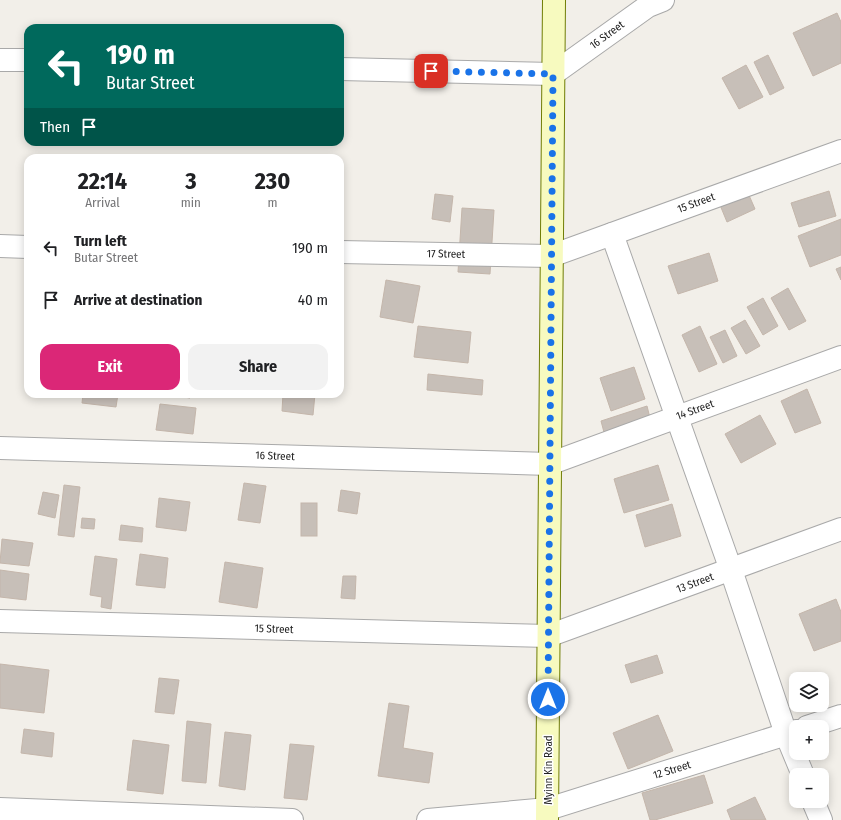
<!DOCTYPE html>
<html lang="en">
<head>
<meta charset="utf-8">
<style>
	body { margin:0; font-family:"Fira Sans Condensed",sans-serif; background:#f2f2f2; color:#202124; height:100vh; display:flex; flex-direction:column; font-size:15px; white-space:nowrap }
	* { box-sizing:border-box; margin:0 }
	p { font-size:13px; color:#757577 }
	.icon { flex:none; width:22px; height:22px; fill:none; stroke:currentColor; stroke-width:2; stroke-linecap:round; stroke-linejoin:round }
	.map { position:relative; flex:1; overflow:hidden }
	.side { position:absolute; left:24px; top:154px; width:320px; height:244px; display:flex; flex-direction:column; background:#fff; border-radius:12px; box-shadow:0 2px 10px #0003 }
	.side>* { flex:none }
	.top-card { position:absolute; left:24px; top:24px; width:320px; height:122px; border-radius:12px; box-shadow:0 2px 10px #0003; background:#00695c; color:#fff; overflow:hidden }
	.tools { position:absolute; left:789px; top:672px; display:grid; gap:8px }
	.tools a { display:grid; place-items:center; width:40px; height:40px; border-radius:8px; background:#fff; box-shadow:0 2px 10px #0003; font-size:20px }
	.pin { position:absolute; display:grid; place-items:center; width:34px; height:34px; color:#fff; margin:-17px; border-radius:8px; box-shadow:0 2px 6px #0006 }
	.me { position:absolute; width:44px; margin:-22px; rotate:0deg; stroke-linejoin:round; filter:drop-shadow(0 0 3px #0008) }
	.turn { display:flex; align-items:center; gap:14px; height:84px; padding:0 16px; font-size:18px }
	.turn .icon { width:52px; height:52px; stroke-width:2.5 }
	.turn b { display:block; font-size:28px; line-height:34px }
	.then { display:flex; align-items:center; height:38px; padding:0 16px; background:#0003; gap:8px; font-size:15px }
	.eta { display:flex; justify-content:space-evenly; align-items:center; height:68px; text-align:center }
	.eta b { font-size:24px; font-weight:700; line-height:28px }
	.button { display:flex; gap:8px; margin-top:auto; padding:8px 16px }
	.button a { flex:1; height:46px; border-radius:12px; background:#db2777; color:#fff; font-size:16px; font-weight:700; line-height:46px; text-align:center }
	.button a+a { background:#f2f2f2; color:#202124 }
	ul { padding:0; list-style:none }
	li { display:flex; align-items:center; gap:12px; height:52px; padding:0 16px }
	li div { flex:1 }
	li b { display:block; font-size:15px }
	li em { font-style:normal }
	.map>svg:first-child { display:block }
	.building { fill:#c7bfb8; stroke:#c4b6ab }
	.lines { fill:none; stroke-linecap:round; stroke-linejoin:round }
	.street-casing { stroke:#a9a9a9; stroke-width:24 }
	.secondary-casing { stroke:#707d05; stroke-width:24 }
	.street { stroke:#fff; stroke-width:22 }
	.secondary { stroke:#f7fabf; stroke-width:22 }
	.route { stroke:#1a73e8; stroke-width:7; stroke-dasharray:0 12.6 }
	.labels { text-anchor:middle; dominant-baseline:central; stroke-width:3; stroke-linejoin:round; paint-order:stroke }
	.street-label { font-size:11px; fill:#222; stroke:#fff }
</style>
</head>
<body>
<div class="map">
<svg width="841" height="820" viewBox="0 0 841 820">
	<rect width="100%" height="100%" fill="#f2efe9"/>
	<g class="building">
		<polygon points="837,13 841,22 841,63 813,76 793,33"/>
		<polygon points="768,55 784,88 770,95 754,62"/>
		<polygon points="746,65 763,97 739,109 722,78"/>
		<polygon points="829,191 836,216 799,227 791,203"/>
		<polygon points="748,193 755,209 727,222 720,205"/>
		<polygon points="435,194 453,196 450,222 432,219"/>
		<polygon points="462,208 494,210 490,274 458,272"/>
		<polygon points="841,219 841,255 810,267 798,236"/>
		<polygon points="709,253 718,281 678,294 668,266"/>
		<polygon points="841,267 841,280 836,269"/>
		<polygon points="386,280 420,286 413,323 380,317"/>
		<polygon points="788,288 806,321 789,330 771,298"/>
		<polygon points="763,298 778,326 763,335 747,307"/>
		<polygon points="745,320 760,346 746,354 731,328"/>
		<polygon points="418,326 471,332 468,363 414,357"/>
		<polygon points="700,326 717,364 699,372 682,335"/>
		<polygon points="725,330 737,356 723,363 710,337"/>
		<polygon points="634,367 645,399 611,411 600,378"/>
		<polygon points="428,374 483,380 482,395 427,390"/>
		<polygon points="807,389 821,423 795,433 781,401"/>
		<polygon points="83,394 118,394 116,407 82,403"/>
		<polygon points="166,394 191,394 190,398"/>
		<polygon points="283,394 315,394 313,415 282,411"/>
		<polygon points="160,404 196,408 193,434 156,430"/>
		<polygon points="647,406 651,422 605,436 601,421"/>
		<polygon points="760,415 776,444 741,463 725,434"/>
		<polygon points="658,465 669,500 624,513 614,479"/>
		<polygon points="244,483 266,486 260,523 238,520"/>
		<polygon points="64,485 80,487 74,537 58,535"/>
		<polygon points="341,490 360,493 357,514 338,511"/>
		<polygon points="43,492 59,495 55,518 38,514"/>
		<polygon points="159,498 190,502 186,531 156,527"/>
		<rect x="301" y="503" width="16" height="33"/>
		<polygon points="672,504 681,536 645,547 636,515"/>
		<polygon points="82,518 95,519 94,529 81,528"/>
		<polygon points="121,525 143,528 142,542 119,540"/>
		<polygon points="2,539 33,543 29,566 0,563"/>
		<polygon points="140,554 168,558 165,588 136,585"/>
		<polygon points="95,556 117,559 111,609 101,607 102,597 90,595"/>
		<polygon points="225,562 263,568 257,608 219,602"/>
		<polygon points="0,570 29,574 26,600 0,597"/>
		<polygon points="343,576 356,576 355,599 341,598"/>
		<polygon points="836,599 841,612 841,641 814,651 799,614"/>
		<polygon points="657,655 663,673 631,683 625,665"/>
		<polygon points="0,664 49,670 44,713 0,708"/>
		<polygon points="159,678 179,680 174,714 155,712"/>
		<polygon points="389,703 409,706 403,748 433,753 429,783 378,776"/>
		<polygon points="658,715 673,751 628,769 613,733"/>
		<polygon points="187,721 211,724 206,783 182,781"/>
		<polygon points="24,729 54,733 52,757 21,753"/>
		<polygon points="225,732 251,735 245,790 219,786"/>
		<polygon points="133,740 169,745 163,794 127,790"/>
		<polygon points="290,744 314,746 307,800 284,798"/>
		<polygon points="704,775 713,803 655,820 650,820 642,793"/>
		<polygon points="755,797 766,820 731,820 727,810"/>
	</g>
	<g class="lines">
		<defs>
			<g id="street">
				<polyline points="0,60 28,60"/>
				<polyline points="340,69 553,74 648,6 663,0"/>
				<polyline points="612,234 731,570 786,734 803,775"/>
				<polyline points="0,246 28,247"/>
				<polyline points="340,252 551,256 841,151"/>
				<polyline points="0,448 549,464 841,357"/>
				<polyline points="0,621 548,636 841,529"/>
				<polyline points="807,727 841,716"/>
				<polyline points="813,801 821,820"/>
				<polyline points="0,809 292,820"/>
				<polyline points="428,820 548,809 796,731"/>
			</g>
			<polyline id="secondary" points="547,820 554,0"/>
		</defs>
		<use href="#street" class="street-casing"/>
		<use href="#secondary" class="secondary-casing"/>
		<use href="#street" class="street"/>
		<use href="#secondary" class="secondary"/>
	</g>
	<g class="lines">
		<polyline class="route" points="431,71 553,74 548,699"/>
	</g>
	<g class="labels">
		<g class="street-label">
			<text transform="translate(607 35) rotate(-36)">16 Street</text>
			<text transform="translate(696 203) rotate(-20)">15 Street</text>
			<text transform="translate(446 254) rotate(1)">17 Street</text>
			<text transform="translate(695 410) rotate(-20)">14 Street</text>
			<text transform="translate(275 456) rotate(2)">16 Street</text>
			<text transform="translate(695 583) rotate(-20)">13 Street</text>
			<text transform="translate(274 629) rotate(2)">15 Street</text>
			<text transform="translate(548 770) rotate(-90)">Myinn Kin Road</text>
			<text transform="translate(672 770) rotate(-17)">12 Street</text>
		</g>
	</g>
</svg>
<div class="tools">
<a><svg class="icon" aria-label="layers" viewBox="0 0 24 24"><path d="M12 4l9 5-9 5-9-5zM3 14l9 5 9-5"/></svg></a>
<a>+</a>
<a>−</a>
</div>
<div class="pin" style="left:431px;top:71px;background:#d93025"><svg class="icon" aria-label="arrive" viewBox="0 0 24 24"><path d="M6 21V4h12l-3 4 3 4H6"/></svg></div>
<svg class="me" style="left:548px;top:699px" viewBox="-20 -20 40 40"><circle r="17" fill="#1a73e8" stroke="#fff" stroke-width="3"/><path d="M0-11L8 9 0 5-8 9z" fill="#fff"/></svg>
<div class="top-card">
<div class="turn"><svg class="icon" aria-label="left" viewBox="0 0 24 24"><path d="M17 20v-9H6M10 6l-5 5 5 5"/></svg><div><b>190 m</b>Butar Street</div></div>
<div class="then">Then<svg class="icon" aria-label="arrive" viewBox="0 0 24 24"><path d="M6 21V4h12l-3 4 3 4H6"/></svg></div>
</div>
<section class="side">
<div class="eta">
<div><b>22:14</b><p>Arrival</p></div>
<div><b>3</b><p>min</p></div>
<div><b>230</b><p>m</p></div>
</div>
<ul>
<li><svg class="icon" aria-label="left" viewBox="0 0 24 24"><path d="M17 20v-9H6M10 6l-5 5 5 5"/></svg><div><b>Turn left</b><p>Butar Street</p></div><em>190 m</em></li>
<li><svg class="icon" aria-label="arrive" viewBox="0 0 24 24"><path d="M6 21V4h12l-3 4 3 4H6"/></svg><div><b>Arrive at destination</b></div><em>40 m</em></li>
</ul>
<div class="button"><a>Exit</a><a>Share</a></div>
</section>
</div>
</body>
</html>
